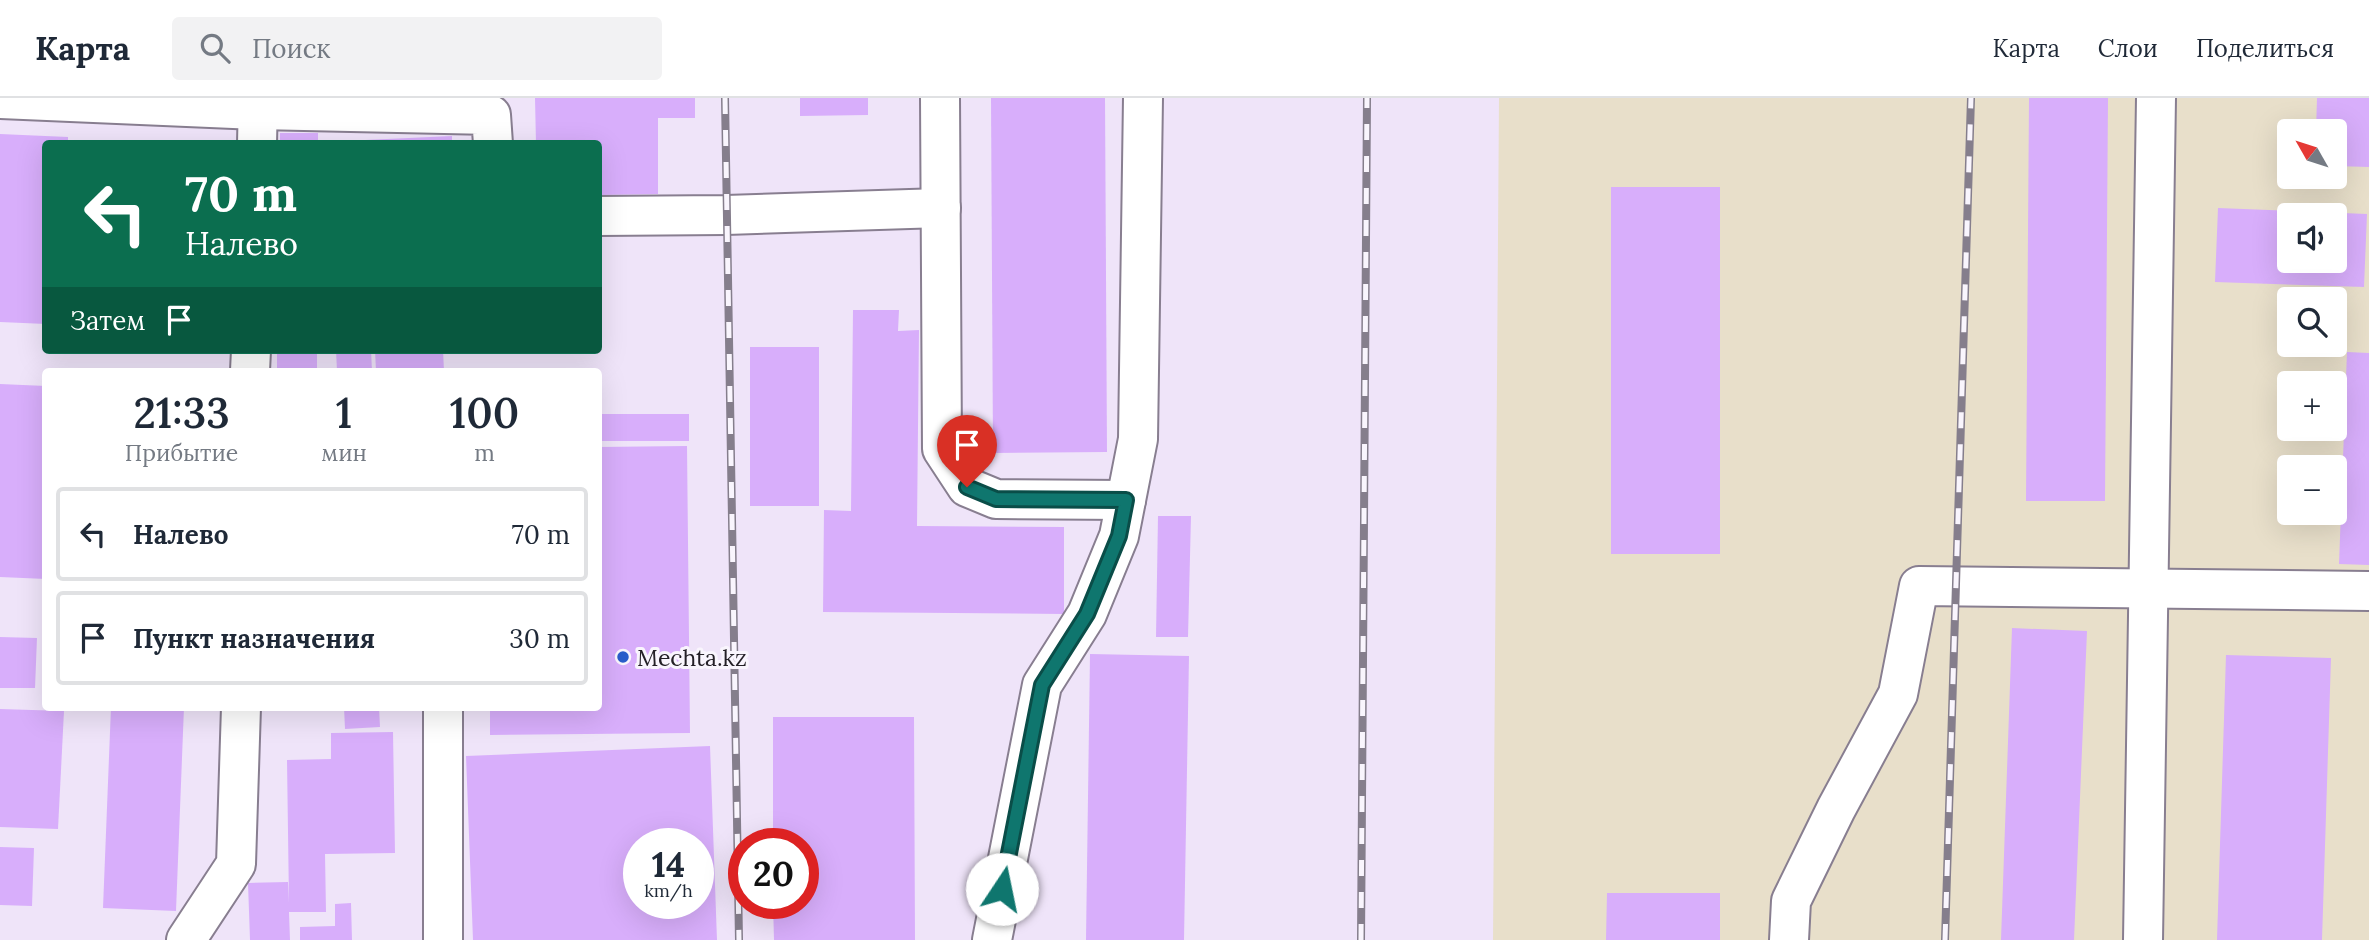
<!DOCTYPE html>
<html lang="ru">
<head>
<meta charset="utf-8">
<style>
	body { margin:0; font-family:Lora,serif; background:#f2f2f3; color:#1f2937; height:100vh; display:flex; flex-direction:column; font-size:26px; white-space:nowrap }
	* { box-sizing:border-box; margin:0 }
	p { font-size:23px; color:#747a83 }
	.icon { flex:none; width:38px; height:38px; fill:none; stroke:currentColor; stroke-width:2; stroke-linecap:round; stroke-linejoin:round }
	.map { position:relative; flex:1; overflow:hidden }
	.panel { position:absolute; left:42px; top:270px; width:560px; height:343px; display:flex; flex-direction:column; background:#fff; border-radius:7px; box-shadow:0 7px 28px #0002 }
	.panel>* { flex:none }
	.guide { position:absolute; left:42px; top:42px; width:560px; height:214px; border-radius:7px; box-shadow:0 7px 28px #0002; background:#0b6e4f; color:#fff; overflow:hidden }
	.needle { width:46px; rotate:309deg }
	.buttons { position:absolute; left:2277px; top:21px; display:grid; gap:14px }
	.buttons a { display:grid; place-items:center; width:70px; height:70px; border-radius:7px; background:#fff; box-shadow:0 7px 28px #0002; font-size:35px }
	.speed { position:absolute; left:623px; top:730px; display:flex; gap:14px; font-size:35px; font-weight:700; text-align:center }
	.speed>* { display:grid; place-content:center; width:91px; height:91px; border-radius:50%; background:#fff; box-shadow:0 7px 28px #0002; line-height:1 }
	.speed small { font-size:18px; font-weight:400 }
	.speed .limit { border:10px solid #d22; background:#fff; color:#111 }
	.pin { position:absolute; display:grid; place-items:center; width:60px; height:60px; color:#fff; margin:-72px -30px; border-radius:50% 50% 50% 0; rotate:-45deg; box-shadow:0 0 7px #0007 }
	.pin .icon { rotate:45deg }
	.me { position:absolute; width:77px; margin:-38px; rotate:11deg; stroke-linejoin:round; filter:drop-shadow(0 0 5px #0008) }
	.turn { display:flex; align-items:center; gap:24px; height:147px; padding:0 28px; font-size:32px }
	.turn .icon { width:91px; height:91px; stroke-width:2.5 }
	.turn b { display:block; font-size:49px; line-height:60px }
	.then { display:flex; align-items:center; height:66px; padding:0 28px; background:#0003; gap:14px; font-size:26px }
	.eta { display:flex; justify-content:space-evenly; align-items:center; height:119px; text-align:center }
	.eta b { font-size:42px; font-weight:600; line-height:49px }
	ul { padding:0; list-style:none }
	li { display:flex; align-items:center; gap:21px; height:94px; margin:0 14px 10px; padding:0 14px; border:4px solid #e0e1e3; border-radius:7px }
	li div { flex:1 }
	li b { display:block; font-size:26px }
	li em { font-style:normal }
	header { display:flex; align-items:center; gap:42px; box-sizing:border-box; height:98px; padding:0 35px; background:#fff; border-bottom:2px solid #e0e1e3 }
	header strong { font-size:33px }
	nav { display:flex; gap:38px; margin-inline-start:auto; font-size:24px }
	.search { width:490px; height:63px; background:#f2f2f3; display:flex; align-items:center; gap:18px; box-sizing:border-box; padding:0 24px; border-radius:7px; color:#747a83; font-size:26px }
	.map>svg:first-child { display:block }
	.industrial { fill:#e8dfca; fill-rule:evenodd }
	.building { fill:#d8aefb; fill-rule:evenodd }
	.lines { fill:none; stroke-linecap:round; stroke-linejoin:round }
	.minor-casing { stroke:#887e90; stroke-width:42 }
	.minor { stroke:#fff; stroke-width:38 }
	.rail-casing { stroke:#857e8c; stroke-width:8 }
	.rail { stroke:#f9f5fd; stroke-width:5; stroke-dasharray:16; stroke-linecap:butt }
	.route-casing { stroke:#0a4d48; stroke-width:18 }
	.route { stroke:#0f766e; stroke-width:12 }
	.poi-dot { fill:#295dcb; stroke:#f9f5fd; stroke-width:2.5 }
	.labels { text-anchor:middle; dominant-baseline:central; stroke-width:6; stroke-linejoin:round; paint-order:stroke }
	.poi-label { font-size:23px; fill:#242027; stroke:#f9f5fd; text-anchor:start }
</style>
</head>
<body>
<header>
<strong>Карта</strong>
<div class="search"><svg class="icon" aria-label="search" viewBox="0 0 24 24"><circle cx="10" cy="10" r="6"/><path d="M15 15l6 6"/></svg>Поиск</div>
<nav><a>Карта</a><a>Слои</a><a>Поделиться</a></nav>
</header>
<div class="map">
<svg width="2369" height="842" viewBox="0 0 2369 842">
	<rect width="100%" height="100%" fill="#efe4f9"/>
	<path class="industrial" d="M1499 0H2369V842H1493ZM2289 33H2334V79H2289ZM2289 117H2334V163H2289ZM2289 201H2334V247H2289ZM2289 285H2334V331H2289ZM2289 369H2334V415H2289Z"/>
	<g class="building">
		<polygon points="535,0 695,0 695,20 658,20 658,96 598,97 598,46 536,46"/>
		<polygon points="800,0 868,0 868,17 800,18"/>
		<polygon points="991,0 1105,0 1107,354 993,355"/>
		<polygon points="2029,0 2108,0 2105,403 2026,403"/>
		<polygon points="2317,0 2369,0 2369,69 2334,68 2334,33 2316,33"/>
		<rect x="280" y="35" width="38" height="11"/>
		<polygon points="0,36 68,39 68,46 46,46 46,226 0,224"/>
		<polygon points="452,38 452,46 365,46 365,42"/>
		<rect x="1611" y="89" width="109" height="367"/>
		<path d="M2218 110 2367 116 2364 189 2215 184ZM2289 117H2334V163H2289Z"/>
		<polygon points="853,212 899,212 898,233 919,232 917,428 1064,429 1064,516 823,514 824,412 851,413"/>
		<rect x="750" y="249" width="69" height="159"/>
		<rect x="277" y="252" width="40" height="21"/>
		<polygon points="336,252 371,252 372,273 337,273"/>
		<polygon points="375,252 443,252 444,273 376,273"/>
		<polygon points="2347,254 2369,255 2369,467 2339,466"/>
		<polygon points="0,286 46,288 46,481 0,479"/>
		<rect x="598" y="316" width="91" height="27"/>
		<polygon points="687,348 690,635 490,637 490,609 598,609 598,349"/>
		<polygon points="1158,418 1191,418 1188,539 1156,539"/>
		<polygon points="2012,530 2087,533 2074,842 2001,842"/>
		<polygon points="0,539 37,540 35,590 0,590"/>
		<polygon points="1090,556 1189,558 1184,842 1086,842"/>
		<polygon points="2226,557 2331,560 2322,842 2217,842"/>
		<polygon points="111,609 184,609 176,813 103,810"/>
		<polygon points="344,609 379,609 380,629 345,631"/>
		<polygon points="0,611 64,613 58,731 0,729"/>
		<polygon points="773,619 914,619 915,842 774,842 773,805 803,805 803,746 773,746"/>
		<polygon points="393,634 395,755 325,756 326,814 289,814 290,842 250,842 248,785 288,784 289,805 287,662 331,661 331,635"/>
		<path d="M710 648 717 842H473L466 658ZM639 746H698V805H639Z"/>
		<polygon points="0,749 34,750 32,808 0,807"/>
		<polygon points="1607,795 1720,795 1720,842 1606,842"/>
		<polygon points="351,805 352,842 300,842 300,829 335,828 335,806"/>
	</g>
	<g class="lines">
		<defs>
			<g id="minor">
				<polyline points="940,0 942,351 967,389 996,401 1126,402"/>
				<polyline points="0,1 258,12 491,17 493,46"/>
				<polyline points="257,46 258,0"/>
				<polyline points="598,118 726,117 941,110"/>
				<polyline points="250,273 251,252"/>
				<polyline points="186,842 236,766 241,609"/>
				<polyline points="443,842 443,609"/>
				<polyline points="992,842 1042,587 1087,516 1119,438 1138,341 1143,0"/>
				<polyline points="1789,842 1791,803 1836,711 1898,596 1919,488 2369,493"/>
				<polyline points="2143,842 2156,0"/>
			</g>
		</defs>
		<use href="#minor" class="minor-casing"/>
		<use href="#minor" class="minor"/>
		<defs>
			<g id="rail">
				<polyline points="725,0 739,842"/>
				<polyline points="1361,842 1367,0"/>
				<polyline points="1945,842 1971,0"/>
			</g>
		</defs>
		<use href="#rail" class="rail-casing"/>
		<use href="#rail" class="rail"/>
	</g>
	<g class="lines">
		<defs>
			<polyline id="route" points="967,389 996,401 1126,402 1119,438 1087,516 1042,587 1002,791"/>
		</defs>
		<use href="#route" class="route-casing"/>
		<use href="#route" class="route"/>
	</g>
	<circle class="poi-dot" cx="623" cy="559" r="7"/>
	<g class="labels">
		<g class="poi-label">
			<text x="637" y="559">Mechta.kz</text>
		</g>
	</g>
</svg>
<div class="buttons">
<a><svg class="needle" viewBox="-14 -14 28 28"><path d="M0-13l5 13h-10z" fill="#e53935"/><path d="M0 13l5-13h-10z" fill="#747a83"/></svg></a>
<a><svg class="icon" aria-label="sound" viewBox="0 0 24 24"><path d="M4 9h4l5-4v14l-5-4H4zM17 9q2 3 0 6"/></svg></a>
<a><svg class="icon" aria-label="search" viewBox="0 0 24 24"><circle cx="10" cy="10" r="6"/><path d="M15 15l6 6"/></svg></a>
<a>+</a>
<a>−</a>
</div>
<div class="speed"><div>14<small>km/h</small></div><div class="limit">20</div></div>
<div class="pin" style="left:967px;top:389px;background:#d93025"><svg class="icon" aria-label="arrive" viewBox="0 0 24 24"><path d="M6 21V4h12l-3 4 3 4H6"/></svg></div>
<svg class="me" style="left:1002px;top:791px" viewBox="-20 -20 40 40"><circle r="19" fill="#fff"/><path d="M0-13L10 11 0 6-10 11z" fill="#0f766e"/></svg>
<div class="guide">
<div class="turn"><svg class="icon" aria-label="left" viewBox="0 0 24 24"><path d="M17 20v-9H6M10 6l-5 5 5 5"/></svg><div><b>70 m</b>Налево</div></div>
<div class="then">Затем<svg class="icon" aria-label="arrive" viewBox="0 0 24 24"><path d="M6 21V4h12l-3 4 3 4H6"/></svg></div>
</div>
<section class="panel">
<div class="eta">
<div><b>21:33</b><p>Прибытие</p></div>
<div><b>1</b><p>мин</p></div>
<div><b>100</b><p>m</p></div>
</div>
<ul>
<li><svg class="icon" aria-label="left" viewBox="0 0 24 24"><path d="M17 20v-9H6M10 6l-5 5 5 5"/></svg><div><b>Налево</b></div><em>70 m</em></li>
<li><svg class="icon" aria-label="arrive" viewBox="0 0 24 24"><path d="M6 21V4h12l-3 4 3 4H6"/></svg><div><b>Пункт назначения</b></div><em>30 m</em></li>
</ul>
</section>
</div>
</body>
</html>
